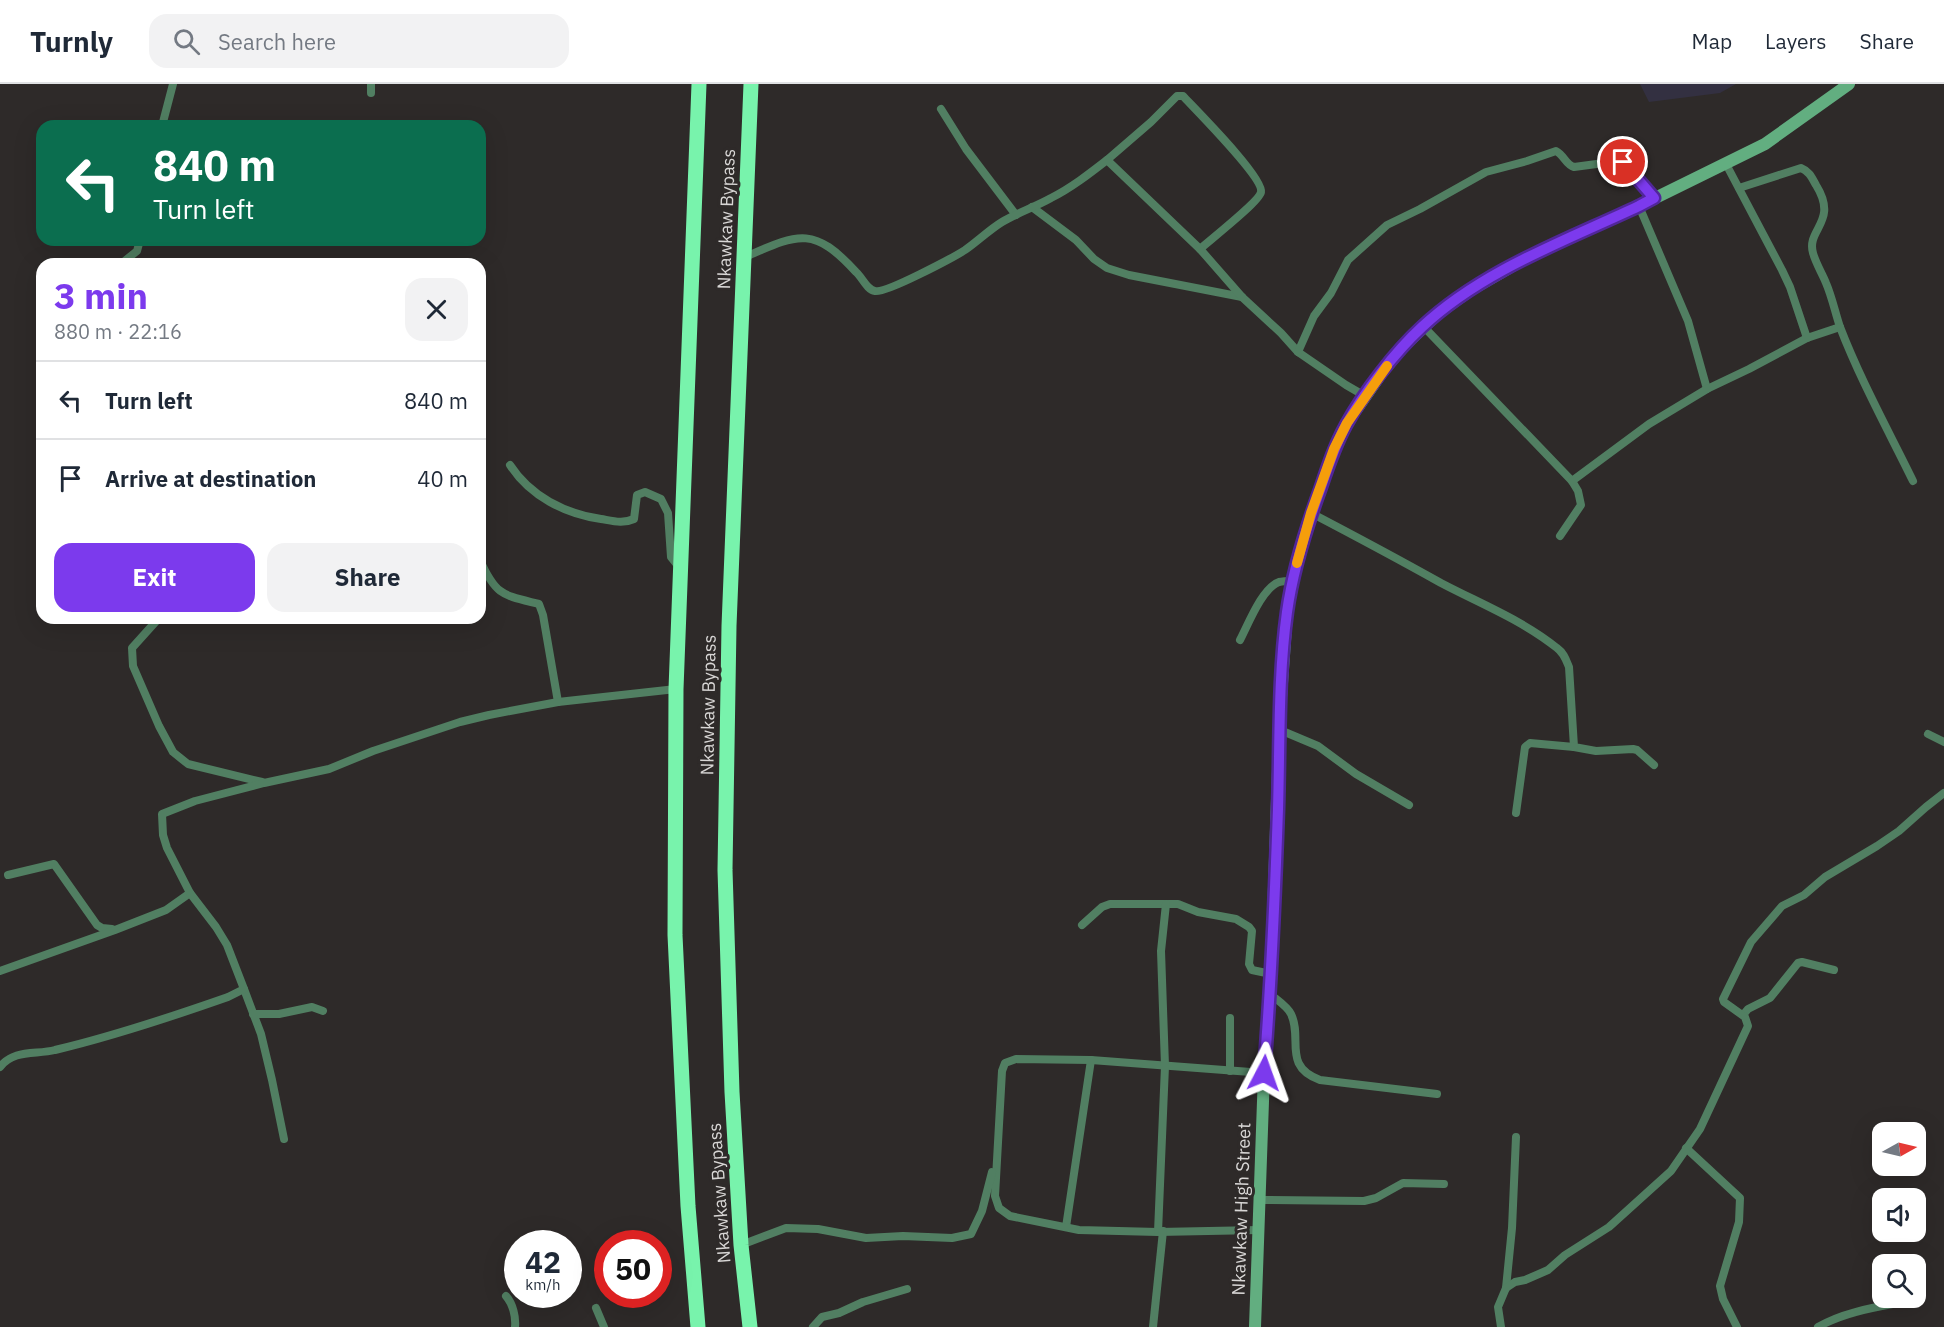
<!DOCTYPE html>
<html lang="en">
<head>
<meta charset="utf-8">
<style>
	body { margin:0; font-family:"IBM Plex Sans",sans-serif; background:#f2f2f3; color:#1f2937; height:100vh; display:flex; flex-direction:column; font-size:22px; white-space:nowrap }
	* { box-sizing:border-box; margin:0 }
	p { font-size:20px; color:#747a83 }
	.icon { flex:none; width:33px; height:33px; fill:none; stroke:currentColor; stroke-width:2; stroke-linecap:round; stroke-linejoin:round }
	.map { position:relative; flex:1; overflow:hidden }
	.side { position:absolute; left:36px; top:174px; width:450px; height:366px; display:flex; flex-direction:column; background:#fff; border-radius:18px; box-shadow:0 6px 24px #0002 }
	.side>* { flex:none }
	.top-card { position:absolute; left:36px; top:36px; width:450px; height:126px; border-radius:18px; box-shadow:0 6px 24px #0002; background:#0b6e4f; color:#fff; overflow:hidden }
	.needle { width:39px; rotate:82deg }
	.controls { position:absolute; left:1872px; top:1038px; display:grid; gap:12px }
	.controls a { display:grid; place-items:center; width:54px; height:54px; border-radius:12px; background:#fff; box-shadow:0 6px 24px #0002; font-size:30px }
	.speed { position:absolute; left:504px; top:1146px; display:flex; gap:12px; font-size:30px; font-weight:700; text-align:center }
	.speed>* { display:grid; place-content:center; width:78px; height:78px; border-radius:50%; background:#fff; box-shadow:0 6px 24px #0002; line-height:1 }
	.speed small { font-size:15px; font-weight:400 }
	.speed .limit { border:9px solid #d22; background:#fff; color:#111 }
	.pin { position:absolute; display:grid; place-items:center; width:51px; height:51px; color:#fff; margin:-26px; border:3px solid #fff; border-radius:50%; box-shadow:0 2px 6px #0007 }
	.me { position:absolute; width:66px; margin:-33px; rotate:4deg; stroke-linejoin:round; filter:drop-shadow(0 0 4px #0008) }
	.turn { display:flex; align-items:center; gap:21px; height:126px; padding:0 18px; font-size:27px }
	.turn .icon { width:78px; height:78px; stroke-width:2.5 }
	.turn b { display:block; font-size:42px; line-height:51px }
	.round { display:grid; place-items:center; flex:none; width:63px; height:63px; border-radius:18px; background:#f2f2f3 }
	.summary { display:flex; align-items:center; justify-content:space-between; height:102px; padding:0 18px }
	h1 { font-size:36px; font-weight:800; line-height:45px; color:#7c3aed }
	.primary-button { display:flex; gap:12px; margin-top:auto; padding:12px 18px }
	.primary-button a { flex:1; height:69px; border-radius:18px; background:#7c3aed; color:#fff; font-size:24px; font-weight:800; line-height:69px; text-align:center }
	.primary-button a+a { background:#f2f2f3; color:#1f2937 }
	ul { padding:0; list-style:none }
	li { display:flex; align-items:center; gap:18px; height:78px; padding:0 18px; border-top:2px solid #e0e1e3 }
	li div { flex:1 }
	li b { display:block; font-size:22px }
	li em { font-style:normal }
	header { display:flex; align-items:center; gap:36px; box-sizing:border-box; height:84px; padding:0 30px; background:#fff; border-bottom:2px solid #e0e1e3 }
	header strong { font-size:28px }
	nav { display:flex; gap:33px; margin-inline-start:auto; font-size:21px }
	.search { width:420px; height:54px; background:#f2f2f3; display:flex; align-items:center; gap:15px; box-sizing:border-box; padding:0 21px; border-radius:18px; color:#747a83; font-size:22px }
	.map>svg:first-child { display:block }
	.education { fill:#333041 }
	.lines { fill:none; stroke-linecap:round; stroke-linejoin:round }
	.street { stroke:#517f62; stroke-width:8 }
	.secondary { stroke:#62ae80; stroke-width:12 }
	.highway { stroke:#78f3ac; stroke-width:15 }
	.route-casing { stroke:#51269a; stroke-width:15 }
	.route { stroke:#7c3aed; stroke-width:10 }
	.slow { stroke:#f59e0b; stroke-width:10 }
	.labels { text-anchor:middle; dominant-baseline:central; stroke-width:6; stroke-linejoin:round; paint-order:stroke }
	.street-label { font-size:18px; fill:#d8d6d5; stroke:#2e2a29 }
</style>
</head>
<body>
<header>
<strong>Turnly</strong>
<div class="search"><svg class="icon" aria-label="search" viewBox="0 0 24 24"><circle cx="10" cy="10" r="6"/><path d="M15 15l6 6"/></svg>Search here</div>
<nav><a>Map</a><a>Layers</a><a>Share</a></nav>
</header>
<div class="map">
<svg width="1944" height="1243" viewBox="0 0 1944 1243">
	<rect width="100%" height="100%" fill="#2e2a29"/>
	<polygon class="education" points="1640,0 1736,0 1720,9 1649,18"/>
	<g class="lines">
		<g class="street">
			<polyline points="371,0 371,9"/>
			<polyline points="941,25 966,65 1016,131"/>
			<polyline points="162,42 173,0"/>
			<path d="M1107 76 1151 38 1177 12H1183C1195 25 1264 94 1261 108 1260 117 1210 156 1200 165"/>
			<polyline points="1726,80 1782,186 1790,203 1807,254"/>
			<path d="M1739 104 1801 84C1809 87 1812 94 1816 101 1839 138 1806 145 1813 169 1816 180 1822 189 1826 199 1832 213 1835 228 1840 243 1860 295 1888 346 1913 397"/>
			<polyline points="1639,122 1688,237 1707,305"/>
			<polyline points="1032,123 1076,156 1094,175 1107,184 1129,191 1242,213"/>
			<path d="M745 173C798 150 813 141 856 188 862 193 867 206 875 207 885 210 954 173 965 166 978 157 989 146 1002 138 1017 129 1035 123 1051 114 1071 104 1089 90 1107 76L1200 165 1242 213 1281 249 1298 268 1346 301 1365 312"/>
			<polyline points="121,180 137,167 140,156"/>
			<polyline points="1423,242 1572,397 1578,407 1581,421 1560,452"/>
			<path d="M1298 268 1314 232 1331 209 1348 176 1387 141 1420 125 1486 88 1527 77 1556 67C1564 71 1566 81 1574 83L1619 77 1623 78 1654 113"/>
			<path d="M510 381C530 412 565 430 601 435 613 437 623 440 634 435L637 411 645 408 661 415 668 429 671 473 679 483"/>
			<polyline points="1572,397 1649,340 1707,305 1749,285 1807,254 1840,243"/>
			<path d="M1311 429C1355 452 1398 475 1441 499 1481 520 1522 536 1557 564 1564 569 1566 576 1569 583L1574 663 1596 667 1633 665 1637 666 1654 681"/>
			<path d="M480 476C496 512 503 511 539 520L543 531 558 618"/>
			<polyline points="159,534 132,564 133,582 159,642 173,668 188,680 262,698"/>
			<path d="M1240 556C1248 541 1262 504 1279 498 1283 497 1288 497 1293 497"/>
			<polyline points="1280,646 1318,662 1356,690 1409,721"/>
			<polyline points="1928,650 1944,658"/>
			<polyline points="1516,729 1525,663 1530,659 1574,663"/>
			<polyline points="8,791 54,780 97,841 102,844 112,845"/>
			<polyline points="1082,841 1102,823 1110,820 1178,820 1198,828 1236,835 1249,843 1252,847 1249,880 1252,886 1271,890"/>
			<polyline points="0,887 115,846 166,826 190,809"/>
			<polyline points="244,905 261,950 272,996 284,1055"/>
			<path d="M1270 910C1277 916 1287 922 1291 930 1303 955 1282 982 1320 996L1437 1010"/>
			<polyline points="253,930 279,930 312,923 323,927"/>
			<polyline points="1743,931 1748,925 1770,914 1798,879 1802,878 1834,886"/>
			<path d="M0 983C14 965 36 971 55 966 114 952 171 933 228 913L244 905 227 861 216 843 190 809 167 764 163 751 162 730 195 717 264 699 329 685 373 667 460 638 489 631 558 618 676 605"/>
			<polyline points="1230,987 1230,934"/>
			<polyline points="1686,1064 1740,1114 1739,1138 1720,1202 1723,1215 1737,1243"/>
			<polyline points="1261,1116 1364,1117 1376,1114 1403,1099 1444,1100"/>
			<polyline points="1066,1143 1091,976"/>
			<polyline points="1259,1146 1158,1148 1079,1146 1010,1132 999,1124 995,1112 1002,987 1005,979 1016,975 1091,976 1264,989"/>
			<polyline points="1158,1148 1165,982 1161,867 1166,820"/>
			<polyline points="741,1161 786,1144 818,1145 866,1154 903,1152 952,1154 971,1150 982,1127 992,1088"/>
			<polyline points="1506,1204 1512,1144 1516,1053"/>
			<path d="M506 1212C513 1220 516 1233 515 1243"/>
			<polyline points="596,1224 604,1243"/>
			<polyline points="813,1243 822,1233 839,1229 863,1218 907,1205"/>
			<polyline points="1153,1243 1163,1147"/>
			<polyline points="1501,1243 1498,1223 1506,1204 1515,1198 1525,1196 1548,1186 1565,1171 1609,1143 1671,1087 1700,1045 1748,942 1745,933 1724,918 1723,915 1751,858 1782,822 1804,811 1825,793 1877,762 1899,747 1926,723 1944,709"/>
			<path d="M1818 1243C1842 1229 1871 1224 1898 1219"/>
		</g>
		<polyline class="secondary" points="1255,1243 1264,989 1271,890 1280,627 1287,529 1298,473 1334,365 1347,339 1381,290 1400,266 1440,228 1471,206 1525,175 1639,122 1765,60 1849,0"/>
		<g class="highway">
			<polyline points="698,1243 688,1122 675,851 676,605 699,0"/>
			<polyline points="750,1243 741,1161 732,1008 725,786 729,542 751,0"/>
		</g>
	</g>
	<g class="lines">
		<defs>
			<path id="route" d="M1264 989C1271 901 1275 813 1278 725 1280 660 1278 593 1287 528 1293 485 1306 444 1321 403 1328 382 1335 361 1346 341 1364 308 1395 268 1422 243 1483 186 1565 157 1639 122L1654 114 1623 78"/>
		</defs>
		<use href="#route" class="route-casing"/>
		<use href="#route" class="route"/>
		<polyline class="slow" points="1297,479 1311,429 1334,365 1347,339 1387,282"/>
	</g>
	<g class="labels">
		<g class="street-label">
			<text transform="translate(726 135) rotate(-88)">Nkawkaw Bypass</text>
			<text transform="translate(708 621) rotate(-89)">Nkawkaw Bypass</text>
			<text transform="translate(719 1109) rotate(-94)">Nkawkaw Bypass</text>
			<text transform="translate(1241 1125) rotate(-88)">Nkawkaw High Street</text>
		</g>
	</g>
</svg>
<div class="controls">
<a><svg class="needle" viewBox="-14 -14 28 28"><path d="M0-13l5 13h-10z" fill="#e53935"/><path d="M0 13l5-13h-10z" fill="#747a83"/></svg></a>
<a><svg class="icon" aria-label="sound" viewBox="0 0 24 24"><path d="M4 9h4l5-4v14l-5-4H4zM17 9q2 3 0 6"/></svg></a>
<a><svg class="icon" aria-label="search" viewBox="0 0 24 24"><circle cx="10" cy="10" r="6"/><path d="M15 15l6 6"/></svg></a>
</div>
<div class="speed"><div>42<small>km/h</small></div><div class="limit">50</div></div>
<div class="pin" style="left:1623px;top:78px;background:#d93025"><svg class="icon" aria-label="arrive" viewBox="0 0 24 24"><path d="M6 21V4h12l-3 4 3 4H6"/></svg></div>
<svg class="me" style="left:1264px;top:989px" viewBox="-20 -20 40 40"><path d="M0-17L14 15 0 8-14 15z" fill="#7c3aed" stroke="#fff" stroke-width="4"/></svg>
<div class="top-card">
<div class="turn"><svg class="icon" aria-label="left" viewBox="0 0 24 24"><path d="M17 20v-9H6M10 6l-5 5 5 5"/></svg><div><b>840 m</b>Turn left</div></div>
</div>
<section class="side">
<div class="summary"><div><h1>3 min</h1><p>880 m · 22:16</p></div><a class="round"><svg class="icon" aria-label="close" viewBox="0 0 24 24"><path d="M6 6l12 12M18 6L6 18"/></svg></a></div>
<ul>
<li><svg class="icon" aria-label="left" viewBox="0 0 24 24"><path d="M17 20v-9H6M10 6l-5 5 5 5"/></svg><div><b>Turn left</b></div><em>840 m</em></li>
<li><svg class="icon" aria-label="arrive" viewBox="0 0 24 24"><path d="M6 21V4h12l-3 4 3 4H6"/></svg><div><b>Arrive at destination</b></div><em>40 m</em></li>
</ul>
<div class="primary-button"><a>Exit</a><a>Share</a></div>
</section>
</div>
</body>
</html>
